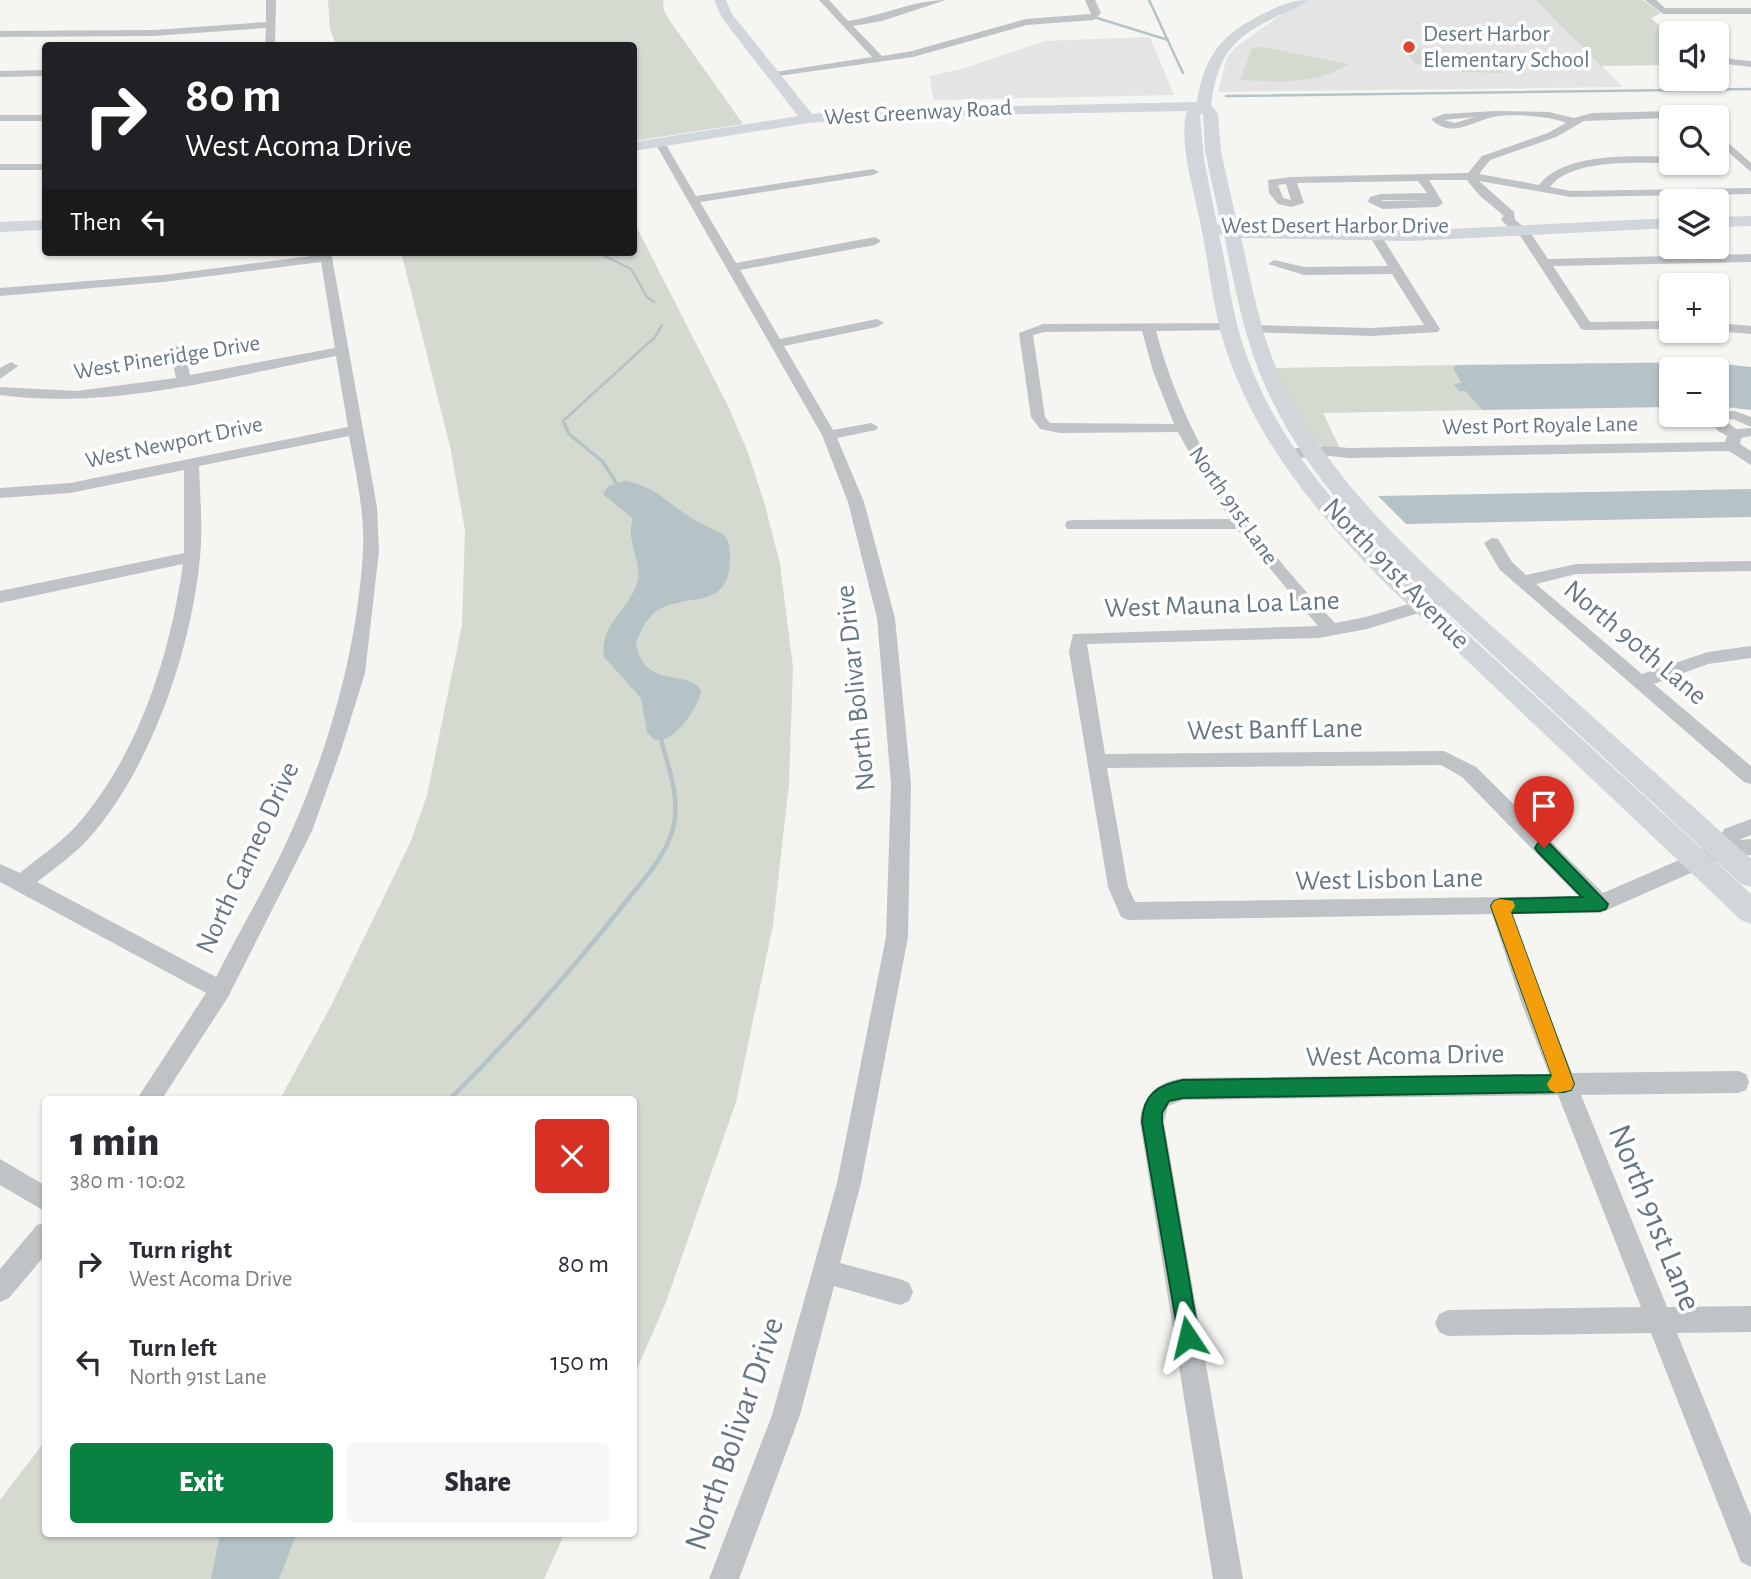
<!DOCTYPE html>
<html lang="en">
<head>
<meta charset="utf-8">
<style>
	body { margin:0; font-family:"Alegreya Sans",sans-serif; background:#f7f7f7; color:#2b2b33; height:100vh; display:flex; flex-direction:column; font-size:26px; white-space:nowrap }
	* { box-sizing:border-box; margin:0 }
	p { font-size:23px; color:#7c7c81 }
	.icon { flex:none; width:38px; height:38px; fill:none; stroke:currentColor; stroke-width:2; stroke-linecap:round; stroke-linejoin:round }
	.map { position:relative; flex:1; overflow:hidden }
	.side { position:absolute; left:42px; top:1096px; width:595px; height:441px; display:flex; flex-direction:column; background:#fff; border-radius:7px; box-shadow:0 2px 5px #0004 }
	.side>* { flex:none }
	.hud { position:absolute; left:42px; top:42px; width:595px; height:214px; border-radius:7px; box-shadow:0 2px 5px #0004; background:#202124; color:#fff; overflow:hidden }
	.fabs { position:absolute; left:1659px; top:21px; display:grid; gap:14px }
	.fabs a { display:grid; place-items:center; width:70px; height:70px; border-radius:7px; background:#fff; box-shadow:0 2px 5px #0004; font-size:35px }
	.pin { position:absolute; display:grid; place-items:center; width:60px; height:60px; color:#fff; margin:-72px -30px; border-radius:50% 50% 50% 0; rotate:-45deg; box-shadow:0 0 7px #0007 }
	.pin .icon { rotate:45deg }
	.me { position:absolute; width:77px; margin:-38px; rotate:350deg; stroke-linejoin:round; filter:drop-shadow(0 0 5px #0008) }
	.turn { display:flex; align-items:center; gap:24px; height:147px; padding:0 28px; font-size:32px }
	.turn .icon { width:91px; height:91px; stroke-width:2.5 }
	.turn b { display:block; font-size:49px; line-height:60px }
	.then { display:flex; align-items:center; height:66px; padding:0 28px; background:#0003; gap:14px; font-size:26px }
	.round { display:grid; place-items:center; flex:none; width:74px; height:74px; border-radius:7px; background:#f7f7f7 }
	.head { display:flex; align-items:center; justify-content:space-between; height:119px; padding:0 28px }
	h1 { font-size:42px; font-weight:800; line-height:52px }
	.action { display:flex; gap:14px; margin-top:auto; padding:14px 28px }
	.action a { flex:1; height:80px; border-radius:7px; background:#0b8043; color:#fff; font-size:28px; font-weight:800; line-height:80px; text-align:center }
	.action a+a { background:#f7f7f7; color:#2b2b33 }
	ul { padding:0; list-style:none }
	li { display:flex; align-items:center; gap:21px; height:98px; padding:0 28px }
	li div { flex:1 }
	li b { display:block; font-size:26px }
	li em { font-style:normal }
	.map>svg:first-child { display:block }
	.built { fill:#e3e4e3 }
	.green { fill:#d5dad1 }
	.water { fill:#b5c3c6 }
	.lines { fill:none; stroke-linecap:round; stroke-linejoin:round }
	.stream-far2 { stroke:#b5c3c6; stroke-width:2.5 }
	.stream-far1 { stroke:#b5c3c6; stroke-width:3.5 }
	.stream { stroke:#b5c3c6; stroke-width:4.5 }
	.street { fill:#bfc3c6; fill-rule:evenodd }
	.secondary { fill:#d1d6da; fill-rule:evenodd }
	.route { fill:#0b8043; stroke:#07532c; stroke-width:2 }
	.slow { fill:#f59e0b }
	.poi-dot { fill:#dc462b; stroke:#fff; stroke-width:2.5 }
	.labels { text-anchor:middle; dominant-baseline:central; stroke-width:7; stroke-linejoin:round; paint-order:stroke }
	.far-poi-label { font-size:23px; fill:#657782; stroke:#fff; text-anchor:start }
	.far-street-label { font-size:23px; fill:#657782; stroke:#fff }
	.street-label { font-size:28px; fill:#657782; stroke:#fff }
	.near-street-label { font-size:33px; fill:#657782; stroke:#fff }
</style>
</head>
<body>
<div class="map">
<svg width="1751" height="1579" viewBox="0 0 1751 1579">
	<rect width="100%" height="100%" fill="#f5f5f2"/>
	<g class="built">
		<polygon points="1309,0 1535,0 1623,87 1218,92 1227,57 1237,46 1285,12"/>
		<polygon points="1150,37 1174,95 934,100 929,76 962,69 1045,41"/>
	</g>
	<g class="green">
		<polygon points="328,0 663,0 664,11 670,21 743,124 634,141 634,46 336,45 330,29"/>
		<polygon points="1535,0 1643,0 1661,13 1651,18 1671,37 1671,65 1601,66"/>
		<path d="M1262 47 1349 64C1315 85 1278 82 1240 80L1252 48Z"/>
		<polygon points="1402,47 1431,50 1434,53 1487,53 1504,73 1462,72 1458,67 1465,66 1416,64"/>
		<polygon points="634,222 729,408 748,453 765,505 780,564 793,667 789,784 773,925 736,1102 666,1302 634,1376 634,1099 280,1099 331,1006 411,841 427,795 462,625 465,530 450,446 401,252 634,252"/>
		<polygon points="1457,365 1453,368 1461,384 1455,384 1459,391 1465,391 1482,410 1323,413 1340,448 1323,447 1313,441 1273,368"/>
		<polygon points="45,1441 46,1533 565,1533 544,1579 0,1579 0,1500"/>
	</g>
	<g class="water">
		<polygon points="1702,362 1751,367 1751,410 1717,406 1717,369 1671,369 1671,407 1482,410 1465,391 1459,391 1454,384 1461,383 1453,368 1457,365"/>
		<path d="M625 481C657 485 676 512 704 525 724 535 730 533 730 559 729 613 685 591 655 612 646 620 639 633 636 644 645 691 690 668 701 691 700 705 673 745 656 740 653 739 650 735 647 733L641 698 604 657C599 625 629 610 637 583 642 569 632 550 631 535 630 529 632 524 632 518L603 494 608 486Z"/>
		<polygon points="1751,489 1751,517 1406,524 1378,496"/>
		<polygon points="220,1533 297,1533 279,1579 211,1579"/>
	</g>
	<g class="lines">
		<g class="stream-far2">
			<polyline points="1149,0 1183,73"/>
			<polyline points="1097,18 1168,40"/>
			<polyline points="1226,96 1751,89"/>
			<polyline points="597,252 631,269 647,297 654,302"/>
			<polyline points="565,425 563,421 655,337 662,325"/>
		</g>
		<polyline class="stream-far1" points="564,423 569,434 602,461 617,484"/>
		<path class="stream" d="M450 1099C512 1037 570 973 624 904 642 881 666 857 673 828 681 799 668 767 661 739"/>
		<g class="street">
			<polygon points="266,0 276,0 275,46 265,46 266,28 154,36 0,37 0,31 154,30 266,22"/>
			<path d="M819 0H829L848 21C880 16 915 0 946 0L882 21 853 26 882 56 912 51 1026 19 1091 14 1085 0H1095L1101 13 1094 20 1027 25 913 57 771 77 770 75 775 72 872 57Z"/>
			<polygon points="1645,0 1656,0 1665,8 1751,8 1751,14 1663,14"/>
			<polygon points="1721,58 1751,61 1751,67 1717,63 1717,60"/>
			<polygon points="46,70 46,76 0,77 0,71"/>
			<path d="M1495 111 1549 112 1574 118 1592 113 1674 111 1698 117 1584 121 1556 137 1490 160 1479 174 1539 185C1565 152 1633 156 1671 157L1673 163H1671C1638 163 1571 158 1550 187L1571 191 1751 188V194L1571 197 1479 181 1514 212 1515 220 1530 232 1548 259 1751 254V262L1553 266 1590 322 1671 321V329L1586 330 1581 329 1521 237 1503 222 1501 219 1504 216 1479 195 1467 180H1429L1443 203 1437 207 1383 209 1368 202 1370 197 1380 194 1427 193 1418 181 1297 183 1304 203 1291 207 1278 204 1269 193 1268 180 1290 177 1468 173 1482 156 1548 133 1566 123C1551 116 1510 113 1493 117 1471 122 1451 139 1431 119L1444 114ZM1474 117 1455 123 1444 120ZM1286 184 1291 200 1283 198 1278 185ZM1381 200H1430L1384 201Z"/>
			<rect x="0" y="115" width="46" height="6"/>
			<polygon points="1717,133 1751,163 1751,172 1717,142"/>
			<polygon points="660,140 665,143 696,196 873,169 879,172 873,175 700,202 736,263 875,237 881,241 875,245 740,270 780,339 877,319 884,323 877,327 784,346 833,430 871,423 878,427 876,430 837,438 864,502 895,618 911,784 908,937 861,1183 840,1263 900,1279 909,1283 913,1292 909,1301 900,1305 834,1286 800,1415 739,1579 709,1579 772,1415 837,1183 886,937 891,784 877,618 848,502 822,435 655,143"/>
			<rect x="0" y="164" width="46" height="6"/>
			<polygon points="1371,225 1375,226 1440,329 1438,332 1372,336 1248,332 1248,326 1253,325 1372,328 1424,325 1392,274 1304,275 1268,264 1274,260 1304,267 1388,266 1365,229"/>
			<path d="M319 252H331L377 507 379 551 365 673 341 750 312 831 228 997 162 1099H137L206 993 0 882V864L20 873C39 857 61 843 77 825 139 754 170 655 183 564L0 603V591L184 553V470L70 493 0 498V488L70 483 348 427 336 356C226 377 113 410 0 395V387L76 391 176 378 170 350 177 346 184 350 190 375 335 348 321 262 163 282 0 296V288L163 275 319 255ZM349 436C356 474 365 513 363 552 357 648 331 742 292 830 270 880 241 928 216 977L37 882C55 868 75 854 90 837 151 768 192 648 200 557 203 527 200 497 199 466Z"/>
			<path d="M1229 323 1234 324V330L1156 331C1189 453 1251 533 1335 623L1366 617 1435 596 1443 602 1441 606 1367 629 1319 638 1087 644 1105 754 1444 751 1476 767 1603 893 1716 844 1724 829 1751 819V835L1739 840 1751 839V855L1725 858 1600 913 1513 914 1542 999 1572 1073 1738 1071 1746 1074 1749 1082 1746 1090 1738 1093 1581 1095 1667 1307 1751 1306V1332L1677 1333 1751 1516V1567L1741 1562 1651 1333 1448 1336 1439 1332 1435 1323 1439 1314 1448 1310 1641 1307 1558 1095 1183 1100 1168 1106 1164 1122 1243 1579H1213L1140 1122C1142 1095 1157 1082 1183 1078L1549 1074 1520 999 1492 914 1128 920 1121 917 1108 887 1069 651 1073 634 1318 626 1237 529H1067L1065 525 1067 521 1073 520 1230 519 1211 491 1178 432 1060 433 1040 429 1031 417 1019 333 1043 324ZM1142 331 1153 371 1174 424 1050 423 1045 417 1033 335 1044 332ZM1441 765 1462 777 1578 896 1135 902 1128 887 1107 768Z"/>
			<polygon points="1717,323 1751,326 1751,334 1716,331"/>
			<polygon points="11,362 18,366 0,379 0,368"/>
			<path d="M1735 411 1751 417V427L1733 419 1724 420 1736 429 1751 428V436L1741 438 1740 444 1751 451V465L1729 451 1349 458 1321 455 1288 460 1281 455C1293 443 1332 447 1349 448L1725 442 1727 436 1718 431 1710 420 1717 412Z"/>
			<polygon points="1492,538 1498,539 1512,562 1526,575 1576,564 1751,561 1751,571 1576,574 1536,584 1642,674 1708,652 1751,646 1751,658 1708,664 1654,684 1751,766 1751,784 1744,782 1500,570 1484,543"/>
			<polygon points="0,1159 46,1186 46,1212 0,1185"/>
			<polygon points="46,1222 46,1254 9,1298 0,1302 0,1269 37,1225"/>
		</g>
		<g class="secondary">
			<path d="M714 0H726L732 14 812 114 876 109 1197 102C1204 54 1224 32 1267 12 1282 5 1292 0 1308 0 1299 8 1285 12 1274 18 1231 38 1217 58 1211 105L1218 114 1221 151 1238 228 1411 231 1671 218V228L1411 241 1241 238C1253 289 1262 343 1286 390 1341 497 1434 574 1522 653 1598 722 1675 790 1751 859V887L1741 884C1663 812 1585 740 1507 668 1418 585 1317 501 1266 388 1244 339 1235 287 1224 235L1219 234C1227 269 1231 305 1241 339 1270 433 1335 507 1403 575L1751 894V924L1741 920 1387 585C1318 515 1252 437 1223 340 1212 302 1208 260 1200 221 1194 192 1178 138 1187 111L876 117 808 123 634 151V142L798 116 722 18ZM1203 113 1205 151 1221 225 1217 224 1204 160 1200 115Z"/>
			<polygon points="1751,216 1751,226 1717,227 1717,217"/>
			<polygon points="46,220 46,230 0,232 0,222"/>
		</g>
	</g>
	<path class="route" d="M1544 841 1549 843 1608 904 1606 909 1600 911 1511 913 1574 1084 1571 1090 1564 1092 1183 1098 1169 1101 1162 1113V1122L1199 1337 1195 1345 1188 1348 1180 1345 1142 1122C1143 1094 1158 1085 1183 1080L1552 1075 1491 906 1494 901 1500 899 1582 897 1538 852 1535 848 1538 843Z"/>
	<polygon class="slow" points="1500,899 1513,901 1515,906 1511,912 1574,1084 1571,1090 1556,1093 1550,1090 1547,1084 1552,1076 1491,906 1494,901"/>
	<circle class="poi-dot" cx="1409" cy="47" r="7"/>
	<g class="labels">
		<g class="far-poi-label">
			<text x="1423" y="34">Desert Harbor<tspan x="1423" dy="26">Elementary School</tspan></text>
		</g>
		<g class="far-street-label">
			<text transform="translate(918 113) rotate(-3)">West Greenway Road</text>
			<text x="1335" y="226">West Desert Harbor Drive</text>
			<text transform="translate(167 358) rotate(-9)">West Pineridge Drive</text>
			<text transform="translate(1540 426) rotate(-1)">West Port Royale Lane</text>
			<text transform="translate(174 443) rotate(-12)">West Newport Drive</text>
			<text transform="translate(1233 506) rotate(55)">North 91st Lane</text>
		</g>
		<g class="street-label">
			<text transform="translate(1396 574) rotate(46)">North 91st Avenue</text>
			<text transform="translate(1222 605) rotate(-2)">West Mauna Loa Lane</text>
			<text transform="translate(1635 643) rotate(40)">North 90th Lane</text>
			<text transform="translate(856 688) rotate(-96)">North Bolivar Drive</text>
			<text transform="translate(1275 730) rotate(-1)">West Banff Lane</text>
			<text transform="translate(248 858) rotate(-65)">North Cameo Drive</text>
			<text transform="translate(1389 880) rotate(-1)">West Lisbon Lane</text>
			<text transform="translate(1405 1056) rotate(-1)">West Acoma Drive</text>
		</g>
		<g class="near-street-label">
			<text transform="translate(1654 1218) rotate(68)">North 91st Lane</text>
			<text transform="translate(735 1434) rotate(-71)">North Bolivar Drive</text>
		</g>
	</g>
</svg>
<div class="fabs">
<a><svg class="icon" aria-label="sound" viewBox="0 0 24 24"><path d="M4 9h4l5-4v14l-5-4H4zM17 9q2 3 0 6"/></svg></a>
<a><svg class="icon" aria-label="search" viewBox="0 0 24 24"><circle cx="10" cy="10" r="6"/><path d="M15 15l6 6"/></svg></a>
<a><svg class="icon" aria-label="layers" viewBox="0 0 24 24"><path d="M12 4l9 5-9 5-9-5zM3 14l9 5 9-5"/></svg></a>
<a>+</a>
<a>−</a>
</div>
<div class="pin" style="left:1544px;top:848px;background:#d93025"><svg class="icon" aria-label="arrive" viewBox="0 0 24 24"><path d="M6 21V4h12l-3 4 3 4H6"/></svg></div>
<svg class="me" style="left:1188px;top:1337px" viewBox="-20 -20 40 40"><path d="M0-17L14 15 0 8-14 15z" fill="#0b8043" stroke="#fff" stroke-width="4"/></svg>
<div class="hud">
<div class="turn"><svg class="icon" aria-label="right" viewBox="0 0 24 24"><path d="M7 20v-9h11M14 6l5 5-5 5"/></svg><div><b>80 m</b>West Acoma Drive</div></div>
<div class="then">Then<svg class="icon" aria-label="left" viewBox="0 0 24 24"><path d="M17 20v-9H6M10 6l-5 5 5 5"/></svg></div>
</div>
<section class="side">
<div class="head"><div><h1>1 min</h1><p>380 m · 10:02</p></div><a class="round" style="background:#d93025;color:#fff"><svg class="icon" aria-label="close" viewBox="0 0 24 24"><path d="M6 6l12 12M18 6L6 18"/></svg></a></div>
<ul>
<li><svg class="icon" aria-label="right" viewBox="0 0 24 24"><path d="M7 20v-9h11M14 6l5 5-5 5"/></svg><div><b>Turn right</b><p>West Acoma Drive</p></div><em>80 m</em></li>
<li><svg class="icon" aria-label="left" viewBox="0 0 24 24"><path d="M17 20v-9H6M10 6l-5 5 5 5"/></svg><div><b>Turn left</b><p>North 91st Lane</p></div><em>150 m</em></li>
</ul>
<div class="action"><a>Exit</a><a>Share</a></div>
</section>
</div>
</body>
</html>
